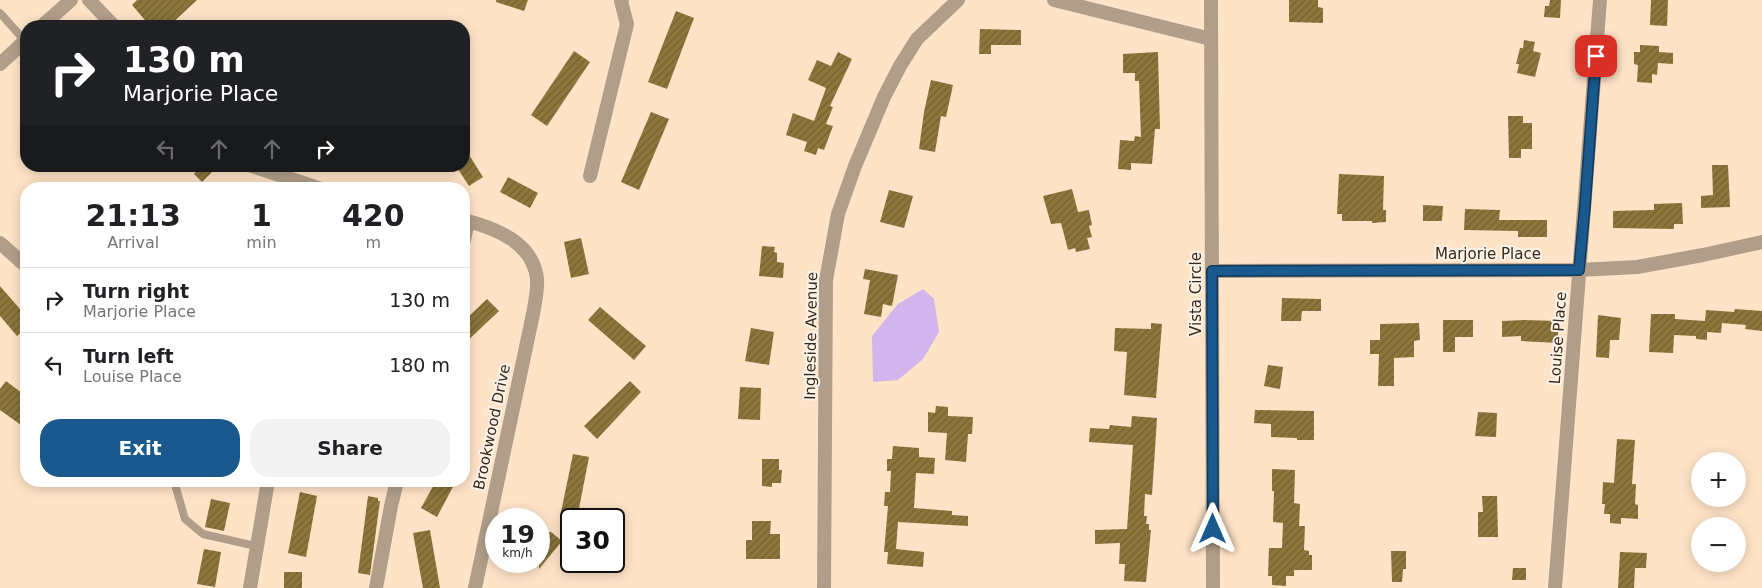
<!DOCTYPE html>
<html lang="en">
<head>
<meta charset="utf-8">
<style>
	body { margin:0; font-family:"DejaVu Sans",sans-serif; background:#f2f2f2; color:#202124; height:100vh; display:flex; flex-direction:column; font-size:19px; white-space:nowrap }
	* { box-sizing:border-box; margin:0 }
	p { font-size:16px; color:#757577 }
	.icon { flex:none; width:28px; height:28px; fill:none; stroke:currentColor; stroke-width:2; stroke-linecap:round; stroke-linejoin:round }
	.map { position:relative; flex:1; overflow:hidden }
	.panel { position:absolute; left:20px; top:182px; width:450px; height:305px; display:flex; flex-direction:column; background:#fff; border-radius:20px; box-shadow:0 2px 12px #0003 }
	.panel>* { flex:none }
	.guide { position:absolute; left:20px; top:20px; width:450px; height:152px; border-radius:20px; box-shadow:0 2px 12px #0003; background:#202124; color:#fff; overflow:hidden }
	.buttons { position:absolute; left:1691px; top:452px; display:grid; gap:10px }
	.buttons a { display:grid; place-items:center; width:55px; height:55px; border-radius:50%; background:#fff; box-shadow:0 2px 12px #0003; font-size:25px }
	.speed { position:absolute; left:485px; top:508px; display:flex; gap:10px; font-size:25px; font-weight:700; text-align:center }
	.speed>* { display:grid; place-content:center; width:65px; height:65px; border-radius:50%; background:#fff; box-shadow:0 2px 12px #0003; line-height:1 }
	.speed small { font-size:12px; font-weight:400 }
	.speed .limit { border:2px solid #111; border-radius:8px; background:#fff; color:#111 }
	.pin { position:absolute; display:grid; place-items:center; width:42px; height:42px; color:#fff; margin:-21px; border-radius:10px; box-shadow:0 2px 8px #0006 }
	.me { position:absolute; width:55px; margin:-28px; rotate:0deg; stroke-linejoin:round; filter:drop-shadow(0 0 4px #0008) }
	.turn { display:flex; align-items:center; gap:18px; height:105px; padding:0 20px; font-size:22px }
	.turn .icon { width:65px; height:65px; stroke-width:2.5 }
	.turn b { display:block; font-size:35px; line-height:42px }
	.lanes { display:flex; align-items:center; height:48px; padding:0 20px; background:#0003; justify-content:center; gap:25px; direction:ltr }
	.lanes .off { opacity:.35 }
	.eta { display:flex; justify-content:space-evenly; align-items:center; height:85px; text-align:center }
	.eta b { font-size:30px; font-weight:700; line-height:35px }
	.cta { display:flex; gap:10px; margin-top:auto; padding:10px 20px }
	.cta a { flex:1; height:58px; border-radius:20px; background:#19598e; color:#fff; font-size:20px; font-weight:700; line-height:58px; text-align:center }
	.cta a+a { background:#f2f2f2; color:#202124 }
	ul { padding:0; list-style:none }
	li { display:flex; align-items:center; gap:15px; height:65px; padding:0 20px; border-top:1px solid #e0e0e0 }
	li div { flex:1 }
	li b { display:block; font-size:19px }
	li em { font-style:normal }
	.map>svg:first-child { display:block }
	.water { fill:#d2b5ec }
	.building { fill:url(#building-hatch) }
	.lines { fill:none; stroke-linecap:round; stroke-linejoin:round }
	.service { stroke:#b19e8a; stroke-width:8 }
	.minor { stroke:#b19e8a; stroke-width:14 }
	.tertiary { stroke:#b19e8a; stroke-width:14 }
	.route-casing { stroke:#103a5c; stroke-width:12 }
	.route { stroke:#19598e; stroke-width:9 }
	.labels { text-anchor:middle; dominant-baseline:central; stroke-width:4; stroke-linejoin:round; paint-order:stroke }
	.street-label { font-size:15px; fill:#382714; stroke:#fcf3ea }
</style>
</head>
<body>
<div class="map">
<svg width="1762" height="588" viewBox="0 0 1762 588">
	<defs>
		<pattern id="building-hatch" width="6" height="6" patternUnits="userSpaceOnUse" patternTransform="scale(1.25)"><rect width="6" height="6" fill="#8c763c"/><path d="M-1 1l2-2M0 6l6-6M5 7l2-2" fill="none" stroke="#736131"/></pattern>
	</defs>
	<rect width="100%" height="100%" fill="#fee3c6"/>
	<polygon class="water" points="923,289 934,299 939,332 923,359 898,380 873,382 872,336 898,304"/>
	<g class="building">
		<polygon points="137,0 197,0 169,26 150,26 132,5"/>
		<polygon points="496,0 528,0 524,11 496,2"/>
		<polygon points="1289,0 1318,0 1318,7 1323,8 1323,23 1289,22"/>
		<polygon points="1550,0 1561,0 1560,18 1544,17 1545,6 1549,6"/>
		<polygon points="1651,0 1668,0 1667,26 1650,25"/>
		<polygon points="676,11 694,18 667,89 648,82"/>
		<polygon points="980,29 1021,30 1021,45 991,45 991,54 979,54"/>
		<polygon points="1524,40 1535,42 1533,51 1541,53 1535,77 1517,73 1519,64 1516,64 1520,48 1523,48"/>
		<polygon points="1640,45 1659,46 1659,52 1673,53 1673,64 1658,63 1657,75 1652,74 1652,83 1637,82 1638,65 1634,64 1634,52 1640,52"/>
		<polygon points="574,51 590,62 547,126 531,115"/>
		<polygon points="838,52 852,59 830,106 833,107 826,124 833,126 824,150 818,148 816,155 804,151 807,142 786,135 793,113 814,121 826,88 808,80 817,60 831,66"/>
		<polygon points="1158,52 1160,129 1155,129 1152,164 1131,163 1131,170 1118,169 1120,140 1134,141 1135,136 1141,137 1139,81 1135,81 1135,73 1123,73 1123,54"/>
		<polygon points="931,80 953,85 946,117 941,116 935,152 919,149 924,112"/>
		<polygon points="651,112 669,119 639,190 621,182"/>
		<polygon points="1508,116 1523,116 1523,123 1532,123 1532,149 1521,149 1521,158 1509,158"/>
		<polygon points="464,147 483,177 469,186 456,166 464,166"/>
		<polygon points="1712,165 1728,165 1730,207 1701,208 1701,196 1713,195"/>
		<polygon points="201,166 218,166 202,182 194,174"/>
		<polygon points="1339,174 1384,176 1383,210 1386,210 1386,222 1372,223 1372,221 1342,221 1342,214 1337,214"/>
		<polygon points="508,177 538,193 530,208 500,192"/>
		<polygon points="1072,189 1078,212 1089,210 1092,225 1089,226 1092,237 1087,238 1090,249 1076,252 1075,248 1068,250 1061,223 1051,224 1043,196"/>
		<polygon points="889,190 913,196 904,228 880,222"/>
		<polygon points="1682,203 1683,224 1674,224 1674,229 1613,228 1613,211 1654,210 1654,204"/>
		<polygon points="1423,205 1443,206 1442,221 1423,221"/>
		<polygon points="1465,209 1500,210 1499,220 1547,220 1547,237 1518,237 1518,231 1464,230"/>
		<polygon points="581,238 589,274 571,278 564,242"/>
		<polygon points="762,246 775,247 774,252 777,253 777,262 784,263 783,278 759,276"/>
		<polygon points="865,269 898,275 892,306 883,304 881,317 864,314 870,280 863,279"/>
		<polygon points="0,286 26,316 26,328 17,336 0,316"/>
		<polygon points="1282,298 1321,299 1321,311 1302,311 1301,321 1281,321"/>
		<polygon points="487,299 499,311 464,344 464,321"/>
		<polygon points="600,307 646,346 634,360 588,320"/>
		<polygon points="1735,309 1762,311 1762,331 1745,329 1746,325 1722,323 1721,333 1707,332 1707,340 1696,339 1696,336 1674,335 1673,353 1649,352 1651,314 1675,314 1675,319 1705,321 1706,310 1734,312"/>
		<polygon points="1598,315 1621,318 1619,340 1610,340 1609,358 1596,357"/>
		<polygon points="1443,320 1473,320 1473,337 1455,337 1455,352 1443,352"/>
		<polygon points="1524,320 1558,321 1558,343 1521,341 1521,336 1502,337 1502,321"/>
		<polygon points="1151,323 1162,324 1156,398 1124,395 1127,352 1114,351 1115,328 1151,329"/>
		<polygon points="1419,323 1420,340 1414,341 1414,357 1394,358 1394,386 1378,386 1379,354 1370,354 1370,340 1380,340 1380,324"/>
		<polygon points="751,328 774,332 769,365 745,361"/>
		<polygon points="1268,365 1283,367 1280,389 1264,386"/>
		<polygon points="6,381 26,396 26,418 21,425 0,410 0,389"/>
		<polygon points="630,381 641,392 597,439 584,426"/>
		<polygon points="740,387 761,388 760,420 738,419"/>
		<polygon points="936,406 948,407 948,416 973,417 972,434 968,434 966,462 945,460 947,433 928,432 928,412 935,413"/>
		<polygon points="1255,410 1314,411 1314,440 1297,440 1297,438 1271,437 1271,424 1254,423"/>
		<polygon points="1478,412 1497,413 1496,437 1475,436"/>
		<polygon points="1132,416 1157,418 1152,495 1145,494 1144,516 1147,516 1146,524 1149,524 1149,530 1151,530 1146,582 1124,581 1125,564 1119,564 1120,543 1095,544 1095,530 1127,529 1133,445 1089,442 1090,428 1109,429 1110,425 1131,427"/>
		<polygon points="1617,439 1635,440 1632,484 1636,484 1635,504 1638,505 1638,519 1621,518 1621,524 1610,523 1610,514 1604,514 1605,504 1602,504 1603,482 1614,483"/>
		<polygon points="893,446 919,448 919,457 935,458 934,474 916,473 914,508 952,511 952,515 968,516 968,526 898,522 896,549 924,552 923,567 887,564 888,552 884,552 888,506 884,506 885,492 890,492 891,471 887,471 887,459 892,459"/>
		<polygon points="573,454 589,457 577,519 560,517"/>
		<polygon points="762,459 779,459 779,470 782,470 781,483 772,483 772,487 762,486"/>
		<polygon points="1272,469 1295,470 1294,503 1300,504 1299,526 1305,526 1304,550 1309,551 1309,555 1312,555 1312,570 1294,570 1294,576 1286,576 1286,586 1272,585 1272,576 1268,576 1269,548 1282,548 1283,523 1273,522 1274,491 1272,491"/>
		<polygon points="436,481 456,481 437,517 421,508"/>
		<polygon points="300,492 317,496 306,557 288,553"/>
		<polygon points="368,496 378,498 378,501 380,501 370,575 358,573"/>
		<polygon points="1482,496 1497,496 1498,537 1478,537 1478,512 1483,512"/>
		<polygon points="211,499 230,503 224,531 205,527"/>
		<polygon points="752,521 771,521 770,534 780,534 780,559 746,559 746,540 752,540"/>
		<polygon points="430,530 440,588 423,588 413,533"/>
		<polygon points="547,532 551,532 562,541 539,569 539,543"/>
		<polygon points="204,549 221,552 215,587 197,584"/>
		<polygon points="1391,551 1406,551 1406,569 1403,569 1402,582 1392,582"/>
		<polygon points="1620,552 1647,553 1646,568 1635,568 1634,588 1618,588"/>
		<polygon points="1513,568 1526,568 1526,580 1512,580"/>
		<rect x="284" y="572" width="18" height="16"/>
	</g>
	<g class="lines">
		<g class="service">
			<polyline points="0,13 25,41"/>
			<polyline points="174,481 185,519 203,534 256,546"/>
		</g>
		<g class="minor">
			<polyline points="89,0 114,26"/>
			<polyline points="1054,0 1211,39"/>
			<polyline points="1211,0 1213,588"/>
			<polyline points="252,166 321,189"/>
			<polyline points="590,176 627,24 621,1 622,0"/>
			<path d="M464 220C495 228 533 242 537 279 538 290 535 303 533 314L475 588"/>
			<polyline points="464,240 468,221"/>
			<polyline points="0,243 26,266"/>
			<polyline points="1212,271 1579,270 1637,267 1703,255 1762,242"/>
			<polyline points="250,588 268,481"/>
			<polyline points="376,588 391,506 397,481"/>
			<polyline points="1555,588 1600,0"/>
		</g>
		<g class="tertiary">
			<polyline points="42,26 71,0"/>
			<polyline points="0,64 26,40"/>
			<polyline points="824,588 826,280 838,214 855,166 884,97 900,66 917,39 958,0"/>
		</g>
	</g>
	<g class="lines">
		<defs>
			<polyline id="route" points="1213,529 1212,271 1579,270 1585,205 1596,56"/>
		</defs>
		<use href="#route" class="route-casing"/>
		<use href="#route" class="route"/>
	</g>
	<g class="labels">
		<g class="street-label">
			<text x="1488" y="254">Marjorie Place</text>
			<text transform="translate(1196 294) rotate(-90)">Vista Circle</text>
			<text transform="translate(811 336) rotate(-89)">Ingleside Avenue</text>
			<text transform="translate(1558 338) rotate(-86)">Louise Place</text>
			<text transform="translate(492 427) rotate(-78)">Brookwood Drive</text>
		</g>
	</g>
</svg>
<div class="buttons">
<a>+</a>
<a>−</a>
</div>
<div class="speed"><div>19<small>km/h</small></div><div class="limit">30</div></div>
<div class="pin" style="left:1596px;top:56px;background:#d93025"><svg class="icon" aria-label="arrive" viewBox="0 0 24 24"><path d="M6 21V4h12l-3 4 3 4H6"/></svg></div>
<svg class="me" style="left:1213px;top:529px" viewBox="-20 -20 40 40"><path d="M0-17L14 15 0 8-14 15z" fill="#19598e" stroke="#fff" stroke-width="4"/></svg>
<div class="guide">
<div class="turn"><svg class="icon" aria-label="right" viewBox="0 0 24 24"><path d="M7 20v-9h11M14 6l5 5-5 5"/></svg><div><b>130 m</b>Marjorie Place</div></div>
<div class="lanes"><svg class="icon off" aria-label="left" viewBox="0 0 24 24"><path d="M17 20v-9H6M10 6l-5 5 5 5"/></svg><svg class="icon off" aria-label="ahead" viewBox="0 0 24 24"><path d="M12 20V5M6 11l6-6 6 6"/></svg><svg class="icon off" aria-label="ahead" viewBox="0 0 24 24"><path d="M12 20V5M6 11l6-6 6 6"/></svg><svg class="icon" aria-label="right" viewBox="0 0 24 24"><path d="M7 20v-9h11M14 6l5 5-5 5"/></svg></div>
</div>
<section class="panel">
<div class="eta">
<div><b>21:13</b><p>Arrival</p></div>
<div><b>1</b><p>min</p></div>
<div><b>420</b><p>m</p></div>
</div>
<ul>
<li><svg class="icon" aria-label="right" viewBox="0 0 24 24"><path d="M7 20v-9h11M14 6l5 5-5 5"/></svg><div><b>Turn right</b><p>Marjorie Place</p></div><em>130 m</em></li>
<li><svg class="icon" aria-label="left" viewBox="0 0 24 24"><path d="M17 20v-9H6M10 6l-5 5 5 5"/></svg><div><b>Turn left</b><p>Louise Place</p></div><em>180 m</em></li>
</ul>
<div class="cta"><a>Exit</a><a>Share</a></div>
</section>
</div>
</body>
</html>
